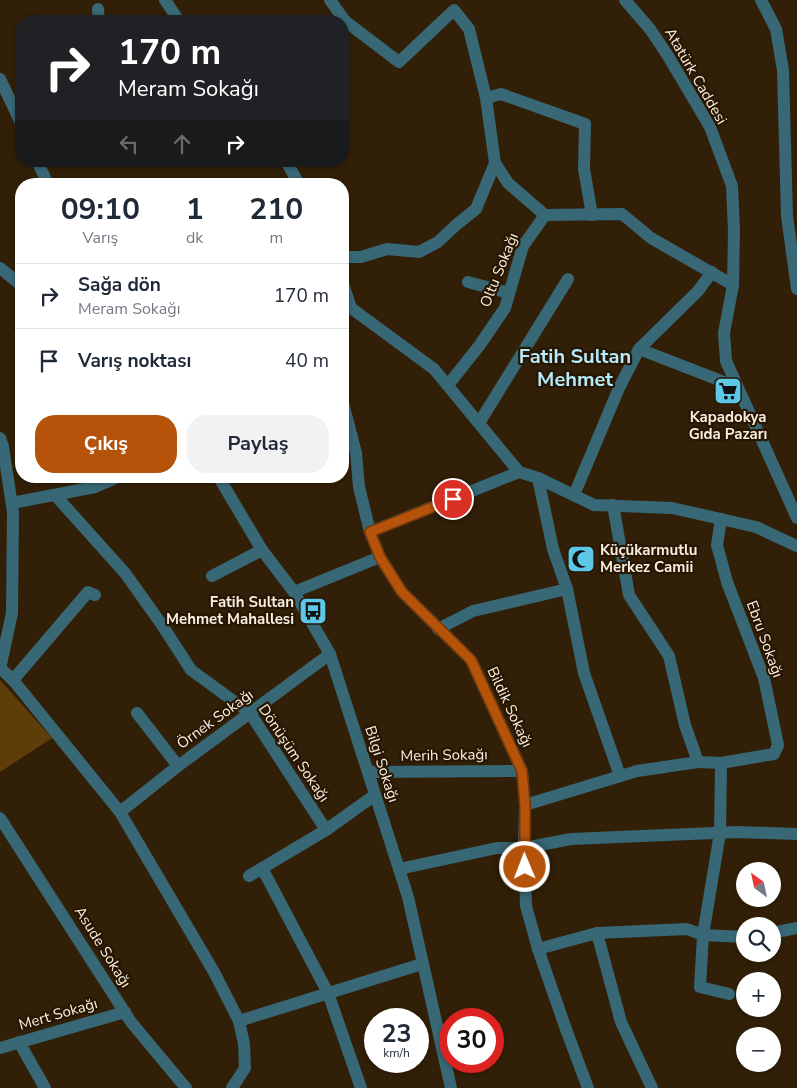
<!DOCTYPE html>
<html lang="tr">
<head>
<meta charset="utf-8">
<style>
	body { margin:0; font-family:"Nunito Sans",sans-serif; background:#f2f2f3; color:#1f2937; height:100vh; display:flex; flex-direction:column; font-size:19px; white-space:nowrap }
	* { box-sizing:border-box; margin:0 }
	p { font-size:16px; color:#747a83 }
	.icon { flex:none; width:28px; height:28px; fill:none; stroke:currentColor; stroke-width:2; stroke-linecap:round; stroke-linejoin:round }
	.map { position:relative; flex:1; overflow:hidden }
	.drawer { position:absolute; left:15px; top:178px; width:334px; height:305px; display:flex; flex-direction:column; background:#fff; border-radius:20px; box-shadow:0 1px 4px #0004 }
	.drawer>* { flex:none }
	.top-card { position:absolute; left:15px; top:15px; width:334px; height:152px; border-radius:20px; box-shadow:0 1px 4px #0004; background:#202124; color:#fff; overflow:hidden }
	.needle { width:32px; rotate:327deg }
	.fabs { position:absolute; left:736px; top:862px; display:grid; gap:10px }
	.fabs a { display:grid; place-items:center; width:45px; height:45px; border-radius:50%; background:#fff; box-shadow:0 1px 4px #0004; font-size:25px }
	.speed { position:absolute; left:364px; top:1008px; display:flex; gap:10px; font-size:25px; font-weight:700; text-align:center }
	.speed>* { display:grid; place-content:center; width:65px; height:65px; border-radius:50%; background:#fff; box-shadow:0 1px 4px #0004; line-height:1 }
	.speed small { font-size:12px; font-weight:400 }
	.speed .limit { border:8px solid #d22; background:#fff; color:#111 }
	.pin { position:absolute; display:grid; place-items:center; width:42px; height:42px; color:#fff; margin:-21px; border:2px solid #fff; border-radius:50%; box-shadow:0 1px 5px #0007 }
	.me { position:absolute; width:55px; margin:-28px; rotate:359deg; stroke-linejoin:round; filter:drop-shadow(0 0 4px #0008) }
	.turn { display:flex; align-items:center; gap:18px; height:105px; padding:0 20px; font-size:22px }
	.turn .icon { width:65px; height:65px; stroke-width:2.5 }
	.turn b { display:block; font-size:35px; line-height:42px }
	.lanes { display:flex; align-items:center; height:48px; padding:0 20px; background:#0003; justify-content:center; gap:25px; direction:ltr }
	.lanes .off { opacity:.35 }
	.eta { display:flex; justify-content:space-evenly; align-items:center; height:85px; text-align:center }
	.eta b { font-size:30px; font-weight:700; line-height:35px }
	.cta { display:flex; gap:10px; margin-top:auto; padding:10px 20px }
	.cta a { flex:1; height:58px; border-radius:20px; background:#b45309; color:#fff; font-size:20px; font-weight:700; line-height:58px; text-align:center }
	.cta a+a { background:#f2f2f3; color:#1f2937 }
	ul { padding:0; list-style:none }
	li { display:flex; align-items:center; gap:15px; height:65px; padding:0 20px; border-top:1px solid #e0e1e3 }
	li div { flex:1 }
	li b { display:block; font-size:19px }
	li em { font-style:normal }
	.map>svg:first-child { display:block }
	.green { fill:#5e3d08 }
	.lines { fill:none; stroke-linecap:round; stroke-linejoin:round }
	.minor { stroke:#386776; stroke-width:12 }
	.tertiary { stroke:#386776; stroke-width:12 }
	.route-casing { stroke:#753606; stroke-width:12 }
	.route { stroke:#b45309; stroke-width:9 }
	.labels { text-anchor:middle; dominant-baseline:central; stroke-width:4.5; stroke-linejoin:round; paint-order:stroke }
	.street-label { font-size:15px; fill:#fbefe1; stroke:#271601 }
	.poi-label { font-size:15px; font-weight:bold; fill:#fbefe1; stroke:#271601 }
	.district-label { font-size:20px; font-weight:bold; fill:#b5eafd; stroke:#271601 }
</style>
</head>
<body>
<div class="map">
<svg width="797" height="1088" viewBox="0 0 797 1088">
	<rect width="100%" height="100%" fill="#311f07"/>
	<polygon class="green" points="0,680 52,738 0,772"/>
	<g class="lines">
		<g class="minor">
			<polyline points="165,0 179,21"/>
			<polyline points="330,0 345,21 399,62 454,10 469,29 486,98 495,163 508,183 545,215"/>
			<polyline points="625,0 650,29 668,56 710,127 732,186 734,230 733,285 724,333 726,361 797,518"/>
			<polyline points="761,0 776,29 783,70 787,216 797,289"/>
			<polyline points="98,9 99,21"/>
			<polyline points="486,98 501,94 585,124 584,169 592,215"/>
			<polyline points="286,161 299,184"/>
			<polyline points="342,257 361,257 387,249 419,252 438,242 456,225 476,209 495,163"/>
			<polyline points="0,268 21,285"/>
			<polyline points="342,281 351,308 434,369 519,472 538,478 594,505 672,508 756,527 797,546"/>
			<polyline points="468,282 509,293"/>
			<polyline points="639,349 737,387"/>
			<polyline points="448,385 479,346 505,308 523,246 545,215 622,214 651,238 733,285"/>
			<polyline points="342,399 356,453 359,487 370,532 380,557 402,592 471,660 522,771 525,805 524,848 526,906 538,949 567,1032 588,1088"/>
			<polyline points="479,423 568,279"/>
			<polyline points="0,438 3,447 13,512 12,613 0,669"/>
			<polyline points="538,478 553,549 567,589"/>
			<polyline points="55,495 125,573 162,625 191,670 250,713 326,830 375,795"/>
			<polyline points="574,495 619,388 639,349 698,291 712,272"/>
			<polyline points="12,503 95,487 120,476"/>
			<polyline points="370,532 519,472"/>
			<polyline points="212,576 262,550"/>
			<polyline points="294,592 380,557"/>
			<polyline points="438,629 473,611 567,589 584,673 620,776"/>
			<polyline points="0,668 13,680 120,812 214,972 239,1021 244,1044 245,1068 232,1088"/>
			<polyline points="13,680 88,592 95,595"/>
			<polyline points="137,713 178,766"/>
			<polyline points="698,762 721,763 774,754 778,745 764,678 727,582 717,545 721,519"/>
			<polyline points="721,763 720,833 703,935 700,987 729,994"/>
			<polyline points="368,772 522,771"/>
			<polyline points="525,805 637,771 698,762 685,725 669,656 629,595 613,505"/>
			<polyline points="120,812 178,766 330,654"/>
			<polyline points="0,818 131,1022 186,1088"/>
			<polyline points="262,868 328,993 361,1088"/>
			<polyline points="399,869 497,848 524,848 571,839 737,832 797,834"/>
			<polyline points="249,876 326,830"/>
			<polyline points="597,933 621,1022 652,1088"/>
			<polyline points="772,933 797,928"/>
			<polyline points="538,949 597,933 687,929 703,935 745,937"/>
			<polyline points="239,1021 422,964"/>
			<polyline points="19,1042 45,1088"/>
			<polyline points="0,1048 125,1012"/>
		</g>
		<g class="tertiary">
			<polyline points="0,79 21,123"/>
			<polyline points="37,161 48,184"/>
			<polyline points="218,476 262,550 294,592 330,654 408,897 451,1088"/>
		</g>
	</g>
	<g class="lines">
		<defs>
			<polyline id="route" points="453,499 370,532 380,557 402,592 471,660 522,771 525,805 525,867"/>
		</defs>
		<use href="#route" class="route-casing"/>
		<use href="#route" class="route"/>
	</g>
	<defs>
		<symbol id="supermarket-square" viewBox="-11 -11 22 22"><rect x="-9" y="-9" width="18" height="18" rx="4" fill="#5dc7e8" stroke="#271601"/><path d="M-6-5.5h2.5l.6 2H6L4.5 2H-2.5L-4.4-4H-6ZM-1.5 3.2a1.3 1.3 0 1 0 .1 0ZM3 3.2a1.3 1.3 0 1 0 .1 0Z" fill="#111"/></symbol>
		<symbol id="mosque-square" viewBox="-11 -11 22 22"><rect x="-9" y="-9" width="18" height="18" rx="4" fill="#5dc7e8" stroke="#271601"/><path d="M3.5-4.9A6 6 0 1 0 3.5 4.9A5 5 0 1 1 3.5-4.9Z" fill="#111"/></symbol>
		<symbol id="bus-square" viewBox="-11 -11 22 22"><rect x="-9" y="-9" width="18" height="18" rx="4" fill="#5dc7e8" stroke="#271601"/><path d="M-5-6H5V4H4V6H2V4H-2V6H-4V4H-5ZM-3.5-4V0h7V-4ZM-3.5 1.2v1.5H-2V1.2ZM2 1.2v1.5H3.5V1.2Z" fill="#111"/></symbol>
	</defs>
	<g fill-rule="evenodd">
		<use href="#supermarket-square" x="712" y="375" width="32" height="32"/>
		<use href="#mosque-square" x="565" y="543" width="32" height="32"/>
		<use href="#bus-square" x="297" y="595" width="32" height="32"/>
	</g>
	<g class="labels">
		<g class="street-label">
			<text transform="translate(696 76) rotate(60)">Atatürk Caddesi</text>
			<text transform="translate(499 270) rotate(-68)">Oltu Sokağı</text>
			<text transform="translate(765 639) rotate(70)">Ebru Sokağı</text>
			<text transform="translate(510 707) rotate(65)">Bildik Sokağı</text>
			<text transform="translate(215 719) rotate(-36)">Örnek Sokağı</text>
			<text transform="translate(294 753) rotate(56)">Dönüşüm Sokağı</text>
			<text transform="translate(444 755) rotate(-1)">Merih Sokağı</text>
			<text transform="translate(382 764) rotate(72)">Bilgi Sokağı</text>
			<text transform="translate(103 947) rotate(58)">Asude Sokağı</text>
			<text transform="translate(58 1014) rotate(-16)">Mert Sokağı</text>
		</g>
		<g class="poi-label">
			<text x="728" y="417">Kapadokya<tspan x="728" dy="17">Gıda Pazarı</tspan></text>
			<text x="600" y="550" text-anchor="start">Küçükarmutlu<tspan x="600" dy="17">Merkez Camii</tspan></text>
			<text x="294" y="602" text-anchor="end">Fatih Sultan<tspan x="294" dy="17">Mehmet Mahallesi</tspan></text>
		</g>
		<g class="district-label">
			<text x="575" y="356">Fatih Sultan<tspan x="575" dy="23">Mehmet</tspan></text>
		</g>
	</g>
</svg>
<div class="fabs">
<a><svg class="needle" viewBox="-14 -14 28 28"><path d="M0-13l5 13h-10z" fill="#e53935"/><path d="M0 13l5-13h-10z" fill="#747a83"/></svg></a>
<a><svg class="icon" aria-label="search" viewBox="0 0 24 24"><circle cx="10" cy="10" r="6"/><path d="M15 15l6 6"/></svg></a>
<a>+</a>
<a>−</a>
</div>
<div class="speed"><div>23<small>km/h</small></div><div class="limit">30</div></div>
<div class="pin" style="left:453px;top:499px;background:#d93025"><svg class="icon" aria-label="arrive" viewBox="0 0 24 24"><path d="M6 21V4h12l-3 4 3 4H6"/></svg></div>
<svg class="me" style="left:525px;top:867px" viewBox="-20 -20 40 40"><circle r="17" fill="#b45309" stroke="#fff" stroke-width="3"/><path d="M0-11L8 9 0 5-8 9z" fill="#fff"/></svg>
<div class="top-card">
<div class="turn"><svg class="icon" aria-label="right" viewBox="0 0 24 24"><path d="M7 20v-9h11M14 6l5 5-5 5"/></svg><div><b>170 m</b>Meram Sokağı</div></div>
<div class="lanes"><svg class="icon off" aria-label="left" viewBox="0 0 24 24"><path d="M17 20v-9H6M10 6l-5 5 5 5"/></svg><svg class="icon off" aria-label="ahead" viewBox="0 0 24 24"><path d="M12 20V5M6 11l6-6 6 6"/></svg><svg class="icon" aria-label="right" viewBox="0 0 24 24"><path d="M7 20v-9h11M14 6l5 5-5 5"/></svg></div>
</div>
<section class="drawer">
<div class="eta">
<div><b>09:10</b><p>Varış</p></div>
<div><b>1</b><p>dk</p></div>
<div><b>210</b><p>m</p></div>
</div>
<ul>
<li><svg class="icon" aria-label="right" viewBox="0 0 24 24"><path d="M7 20v-9h11M14 6l5 5-5 5"/></svg><div><b>Sağa dön</b><p>Meram Sokağı</p></div><em>170 m</em></li>
<li><svg class="icon" aria-label="arrive" viewBox="0 0 24 24"><path d="M6 21V4h12l-3 4 3 4H6"/></svg><div><b>Varış noktası</b></div><em>40 m</em></li>
</ul>
<div class="cta"><a>Çıkış</a><a>Paylaş</a></div>
</section>
</div>
</body>
</html>
